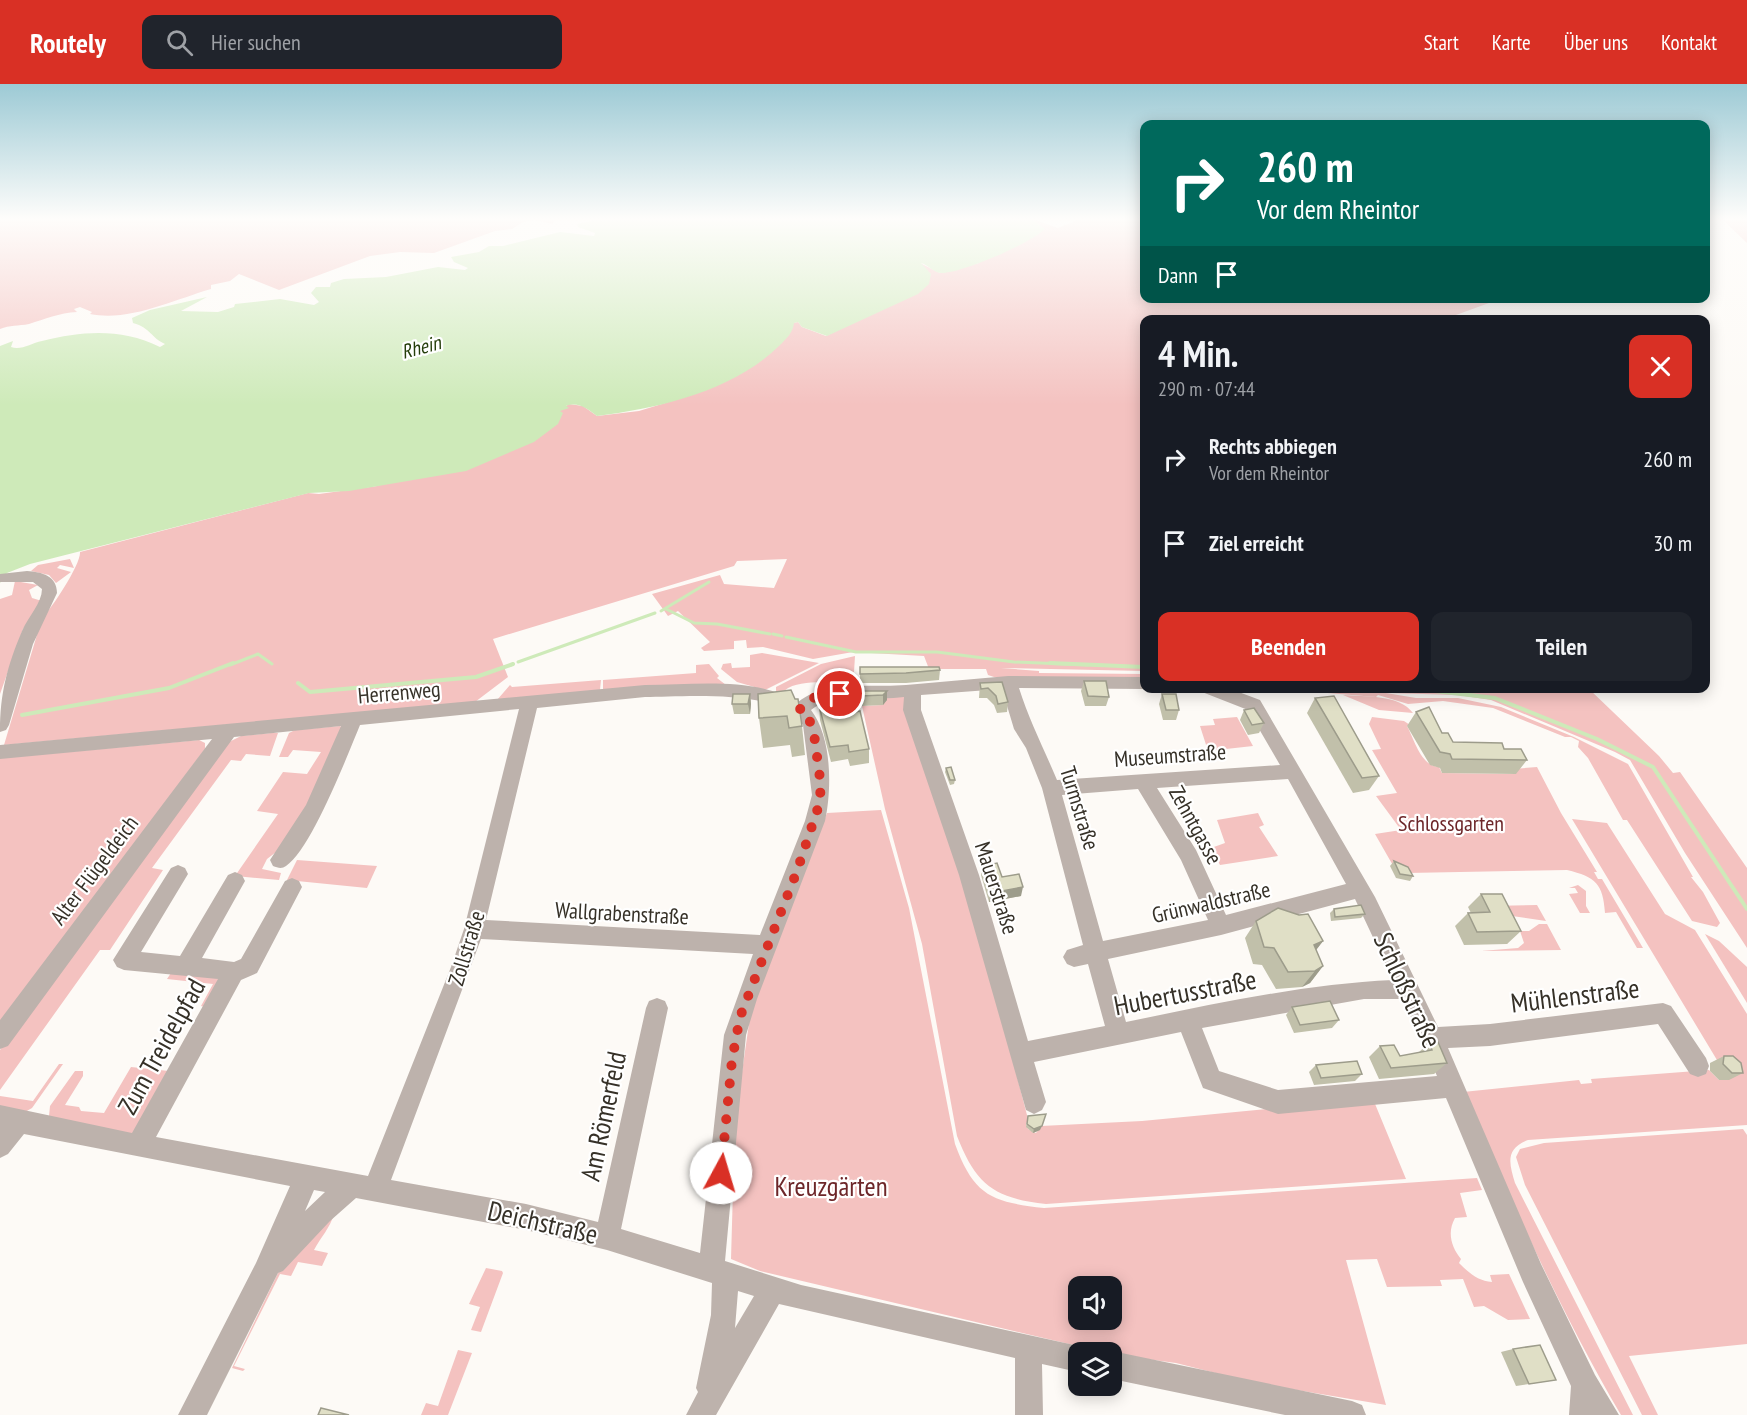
<!DOCTYPE html>
<html lang="de">
<head>
<meta charset="utf-8">
<style>
	body { margin:0; font-family:"PT Sans Narrow",sans-serif; background:#20242c; color:#f1f3f6; height:100vh; display:flex; flex-direction:column; font-size:22px; white-space:nowrap }
	* { box-sizing:border-box; margin:0 }
	p { font-size:20px; color:#9ea1a6 }
	.icon { flex:none; width:33px; height:33px; fill:none; stroke:currentColor; stroke-width:2; stroke-linecap:round; stroke-linejoin:round }
	.map { position:relative; flex:1; overflow:hidden }
	.panel { position:absolute; left:1140px; top:231px; width:570px; height:378px; display:flex; flex-direction:column; background:#171b24; border-radius:12px; box-shadow:0 3px 15px #0003 }
	.panel>* { flex:none }
	.guide { position:absolute; left:1140px; top:36px; width:570px; height:183px; border-radius:12px; box-shadow:0 3px 15px #0003; background:#00695c; color:#fff; overflow:hidden }
	.buttons { position:absolute; left:1068px; top:1192px; display:grid; gap:12px }
	.buttons a { display:grid; place-items:center; width:54px; height:54px; border-radius:12px; background:#171b24; box-shadow:0 3px 15px #0003; font-size:30px }
	.pin { position:absolute; display:grid; place-items:center; width:51px; height:51px; color:#fff; margin:-26px; border:3px solid #fff; border-radius:50%; box-shadow:0 2px 6px #0007 }
	.me { position:absolute; width:66px; margin:-33px; rotate:6deg; stroke-linejoin:round; filter:drop-shadow(0 0 4px #0008) }
	.turn { display:flex; align-items:center; gap:21px; height:126px; padding:0 18px; font-size:27px }
	.turn .icon { width:78px; height:78px; stroke-width:2.5 }
	.turn b { display:block; font-size:42px; line-height:51px }
	.then { display:flex; align-items:center; height:57px; padding:0 18px; background:#0003; gap:12px; font-size:22px }
	.round { display:grid; place-items:center; flex:none; width:63px; height:63px; border-radius:12px; background:#20242c }
	.summary { display:flex; align-items:center; justify-content:space-between; height:102px; padding:0 18px }
	h1 { font-size:36px; font-weight:800; line-height:45px }
	.cta { display:flex; gap:12px; margin-top:auto; padding:12px 18px }
	.cta a { flex:1; height:69px; border-radius:12px; background:#d93025; color:#fff; font-size:24px; font-weight:800; line-height:69px; text-align:center }
	.cta a+a { background:#20242c; color:#f1f3f6 }
	ul { padding:0; list-style:none }
	li { display:flex; align-items:center; gap:18px; height:84px; padding:0 18px }
	li div { flex:1 }
	li b { display:block; font-size:22px }
	li em { font-style:normal }
	header { display:flex; align-items:center; gap:36px; box-sizing:border-box; height:84px; padding:0 30px; background:#d93025; color:#fff }
	header strong { font-size:28px }
	nav { display:flex; gap:33px; margin-inline-start:auto; font-size:21px }
	.search { width:420px; height:54px; background:#20242c; display:flex; align-items:center; gap:15px; box-sizing:border-box; padding:0 21px; border-radius:12px; color:#9ea1a6; font-size:22px }
	.map>svg:first-child { display:block }
	.green { fill:#f4c2c0; fill-rule:evenodd }
	.water { fill:#ceeab9 }
	.lines { fill:none; stroke-linecap:round; stroke-linejoin:round }
	.stream-far1 { stroke:#ceeab9; stroke-width:3 }
	.stream { stroke:#ceeab9; stroke-width:4 }
	.minor { fill:#bdb2ac; fill-rule:evenodd }
	.wall { fill:#c1c0aa }
	.shaded-wall { fill:#9d9c8b }
	.building { fill:#e0dfc6; stroke:#9d9c8b; stroke-width:1.5 }
	.route { stroke:#d93025; stroke-width:10; stroke-dasharray:0 18 }
	.labels { text-anchor:middle; dominant-baseline:central; stroke-width:4.5; stroke-linejoin:round; paint-order:stroke }
	.far-water-label { font-size:20px; font-style:italic; fill:#253e0b; stroke:#fff }
	.street-label { font-size:22px; fill:#363128; stroke:#fff }
	.park-label { font-size:22px; fill:#6d2629; stroke:#fff }
	.near-street-label { font-size:27px; fill:#363128; stroke:#fff }
	.near-park-label { font-size:27px; fill:#6d2629; stroke:#fff }
</style>
</head>
<body>
<header>
<strong>Routely</strong>
<div class="search"><svg class="icon" aria-label="search" viewBox="0 0 24 24"><circle cx="10" cy="10" r="6"/><path d="M15 15l6 6"/></svg>Hier suchen</div>
<nav><a>Start</a><a>Karte</a><a>Über uns</a><a>Kontakt</a></nav>
</header>
<div class="map">
<svg width="1747" height="1331" viewBox="0 0 1747 1331">
	<rect width="100%" height="100%" fill="#fdfaf6"/>
	<g class="green">
		<path d="M0 134H554L556 136 552 140 535 136 523 138 512 145 495 147 434 169 400 168 370 172 279 206 239 190 230 197 211 201V205C173 216 129 238 90 230L92 228 80 223 74 225 77 228C59 229 45 235 29 240 18 242 10 241 0 245Z"/>
		<path d="M1030 134 1058 144 1082 134H1144V214L1500 215 1445 235 1144 236V587L1001 584 1039 587V589L1144 590V593H994L988 591 986 585H929L924 572 853 568 813 575 763 563 747 564 746 556 734 557V565L704 567 701 564 710 558 678 527 668 532 652 510 720 491 724 500 774 504 787 475 737 477 734 482 493 555 508 593 475 618 4 661 42 534C52 524 81 480 80 468L308 409 319 410 377 402 559 327 569 320 583 322 597 332 639 327 688 312 793 239 798 238 802 243 826 252 875 228 923 184 920 179 940 189 979 179Z"/>
		<polygon points="1721,134 1747,134 1747,159 1722,135"/>
		<polygon points="70,475 74,484 60,481 57,484 71,488 56,499 49,491 31,487 38,481"/>
		<polygon points="15,497 38,501 29,506 32,514 42,517 23,545 0,610 0,515 12,511"/>
		<polygon points="762,569 819,579 765,606 737,598 721,585 723,580 731,579 732,584 750,583 750,571"/>
		<path d="M855 572 854 588C834 606 798 590 781 610L776 608V603L821 580Z"/>
		<polygon points="709,580 719,592 717,594 726,601 603,606 603,596 696,589 696,581"/>
		<polygon points="601,596 600,606 497,616 510,601 512,603"/>
		<polygon points="1279,605 1589,605 1659,672 1673,689 1680,688 1747,784 1747,864 1685,769 1630,676 1615,668 1491,616 1458,611 1386,609 1416,614 1458,614 1501,623 1574,653 1628,680 1693,793 1691,793 1703,808 1720,839 1717,843 1692,837 1627,736 1623,736 1588,674 1578,663 1579,657 1571,653 1565,653 1493,624 1443,617 1408,620 1378,611 1376,613"/>
		<path d="M904 611 991 892 1028 1035 1026 1040 1028 1045 1036 1049 1041 1042 1142 1037 1373 1015 1406 1095 1046 1120C994 1114 976 1101 957 1052L922 860 885 725 862 622 882 621 887 614Z"/>
		<path d="M1343 611C1365 613 1399 610 1413 629L1379 626Z"/>
		<polygon points="1237,633 1253,662 1208,667 1200,642 1215,641 1213,635"/>
		<path d="M1372 633 1404 637 1410 641 1407 642C1415 657 1421 682 1439 683L1442 689 1515 690 1513 685 1537 683 1561 729 1597 788H1594L1598 795H1602L1643 864H1637L1616 828 1605 829C1603 800 1596 793 1567 786L1407 789 1395 785 1375 750 1401 746 1376 712 1397 709 1372 666 1381 665 1369 640Z"/>
		<polygon points="340,642 344,645 293,755 267,775 262,785 281,789 279,796 235,792 278,730 257,727 283,688 307,690 321,668 293,666 288,673 279,673 289,649 295,646"/>
		<polygon points="271,649 278,649 270,672 246,670 241,677 231,676 152,784 163,786 110,866 100,866 0,1006 0,966 227,659 241,652"/>
		<polygon points="199,656 205,659 205,665 0,940 0,674"/>
		<path d="M881 726 909 824 955 1060C974 1112 992 1118 1044 1124L1477 1094 1482 1106 1460 1109 1467 1133 1455 1134C1447 1148 1451 1163 1461 1175L1459 1179C1469 1189 1478 1197 1492 1198L1490 1191 1509 1190 1530 1235 1508 1236 1484 1222 1474 1223 1463 1195 1440 1196 1442 1202 1387 1203 1377 1175 1346 1176 1386 1321 1255 1299 1176 1279 1116 1271 760 1187 731 1175 735 1036 751 926 827 729ZM1078 1203H1112V1236H1078Z"/>
		<polygon points="1258,729 1264,741 1259,743 1278,772 1220,781 1211,764 1225,759 1217,736"/>
		<path d="M1572 735 1607 739 1665 830 1695 846 1747 930V1041L1528 1056C1505 1065 1509 1079 1515 1099L1633 1331H1621C1560 1227 1512 1118 1463 1008L1579 996 1581 1000 1592 999 1591 995 1709 986 1719 996H1729Z"/>
		<polygon points="297,776 377,782 367,804 287,796"/>
		<polygon points="1578,801 1586,807 1586,822 1590,829 1580,829 1569,810 1578,809 1575,804 1569,804"/>
		<polygon points="1537,821 1546,837 1505,831 1511,852 1507,860 1488,822"/>
		<polygon points="1539,840 1547,840 1561,866 1481,867 1518,864 1524,859 1520,847 1529,847"/>
		<polygon points="1705,850 1719,857 1747,883 1747,919"/>
		<polygon points="171,889 215,893 219,896 218,902 137,1047 129,1052 53,1036 49,1032 50,1022 75,987 83,987 83,992 65,1021 79,1023 81,1027 104,1029 131,983 169,987 205,923 201,922 213,900 167,895"/>
		<polygon points="59,980 63,980 32,1024 25,1028 0,1026 0,1012 33,1017"/>
		<polygon points="1743,1045 1747,1051 1747,1260 1629,1272 1658,1331 1642,1331 1525,1101 1516,1073 1520,1065 1544,1059"/>
		<path d="M334 1130C330 1144 321 1153 314 1166L328 1169 322 1182 298 1178 291 1192 280 1190 234 1282 245 1285 243 1287 232 1284 278 1189Z"/>
		<polygon points="486,1184 502,1187 503,1189 481,1248 471,1246 480,1223 469,1220"/>
		<polygon points="458,1266 472,1269 448,1331 421,1331 426,1319 438,1322"/>
	</g>
	<path class="water" d="M606 134H1030L1045 145C1031 159 962 189 942 189 933 189 929 181 921 179L931 190 929 200 918 210 827 252 802 243 798 238 794 239C793 249 786 255 779 262 733 307 660 324 597 332 588 325 578 317 566 322L569 324 560 327 563 329 558 340 534 358 466 387 349 407 309 409 30 480 7 489 0 499V262L13 257 11 263C21 267 31 259 42 257 83 247 121 244 160 263L165 260C151 254 151 244 133 239L132 234 150 226 207 213 181 227 218 228 234 223 235 220 280 215 314 221 319 218 311 209 316 203H330L331 199 344 195 386 193 438 183 465 186 468 184 454 178 451 173 479 168 489 162H503L560 148 594 152 595 149 578 143 577 140Z"/>
	<g class="lines">
		<g class="stream-far1">
			<polyline points="666,525 694,539 717,540 770,550"/>
			<polyline points="661,527 709,498"/>
			<polyline points="773,550 782,552"/>
			<polyline points="786,553 856,568 937,568 1014,578 1089,581"/>
			<polyline points="518,578 655,529"/>
			<polyline points="230,581 258,570 272,580"/>
			<polyline points="511,581 513,580"/>
		</g>
		<g class="stream">
			<polyline points="1050,579 1144,583"/>
			<polyline points="298,599 310,608 476,593 513,580"/>
			<polyline points="1409,604 1495,614 1597,655 1653,683 1747,825"/>
			<polyline points="22,631 169,604 233,579"/>
		</g>
		<g class="minor">
			<path d="M27 487C42 488 57 492 57 509L33 560 9 641 6 646 0 648C0 609 7 583 22 547 28 533 42 519 42 505L33 498H0V490Z"/>
			<path d="M1008 592 1144 593 1146 604 1144 605 1019 604C1029 636 1044 665 1057 696L1280 681 1248 626 1202 608 1200 604H1228L1260 616 1375 813 1438 943 1490 940 1663 919 1671 922 1706 974 1709 982 1706 990 1698 993 1690 990 1658 940 1490 962 1448 964 1541 1180 1595 1291 1619 1331H1569L1571 1302 1523 1198 1446 1014 1278 1030 1203 1004 1181 948 1034 978 1046 1018 1042 1026 1034 1030 1026 1026 959 791 903 626 904 613C878 617 832 609 811 626 832 653 832 705 825 737L757 915 746 951 725 1177 801 1201 1088 1264 1090 1269H1078V1288L1042 1280 1043 1331H1015V1274L779 1220 716 1331H686L698 1308 696 1304 711 1231 712 1199 607 1166 526 1146 356 1114 330 1137 283 1187 278 1189 207 1331H178L256 1179 290 1102 24 1050 8 1070 0 1074V1021L132 1049 218 895 124 886 117 883 113 876 171 784 178 781 185 784 188 790 141 868 180 872 228 791 235 788 242 791 245 797 202 874 234 878 241 875 285 797 292 794 299 797 302 803 257 889 241 896 156 1053 368 1092 451 883 464 845 519 625 360 641C348 670 311 766 286 782 282 785 278 784 273 782L270 776 306 721 341 642 234 653 8 962 0 965V936L212 655 0 675V661L645 601C694 601 754 592 798 618 826 595 872 604 906 601 940 598 974 595 1008 592ZM1002 605 1014 645 1026 664 1042 704 1083 861 1067 866 1063 873 1067 880 1074 883 1088 880 1105 942 1028 957 979 791 921 626V611ZM645 613C684 613 781 604 803 641L812 711 805 737 760 851 486 836 537 624ZM1288 695 1346 800 1226 831 1196 766 1157 704ZM1138 705 1181 776 1208 836 1103 857 1062 711ZM1355 815 1393 896C1304 900 1214 920 1126 938L1108 875 1221 851ZM481 855 753 870 724 951 700 1169 621 1145 668 924 665 917 657 914 649 917 646 924 598 1138 526 1120 391 1096ZM1364 915H1403L1437 992 1278 1006 1219 987 1202 944ZM314 1106 325 1108 305 1127ZM738 1207 754 1212 735 1244Z"/>
			<polygon points="1112,1267 1352,1317 1362,1321 1366,1331 1285,1331 1112,1295 1112,1269 1108,1269"/>
		</g>
	</g>
	<g class="wall">
		<polygon points="860,583 940,586 939,596 906,599 860,599"/>
		<polygon points="1084,597 1109,613 1106,622 1085,622 1081,607"/>
		<polygon points="980,599 1008,618 1007,628 997,629 994,621 987,614 979,614"/>
		<polygon points="861,607 887,607 887,616 883,621 862,622"/>
		<polygon points="750,610 751,620 750,630 734,630 732,620"/>
		<polygon points="758,610 802,642 805,671 792,673 790,661 763,664 759,634"/>
		<polygon points="1162,610 1179,626 1176,636 1163,636 1159,620"/>
		<polygon points="1315,614 1379,692 1369,706 1353,709 1307,629"/>
		<polygon points="819,622 851,629 869,665 869,679 850,682 848,675 831,678 820,636"/>
		<polygon points="1244,626 1264,639 1259,649 1248,651 1240,636"/>
		<polygon points="1416,628 1453,658 1504,665 1527,676 1516,690 1442,689 1440,684 1430,681 1407,642"/>
		<polygon points="946,684 955,696 954,700 950,701 945,688"/>
		<polygon points="1394,777 1413,792 1410,797 1396,794 1390,782"/>
		<polygon points="983,782 1002,793 1021,812 989,818 981,791"/>
		<polygon points="1481,810 1521,847 1507,860 1464,861 1455,842 1468,829 1471,829 1468,823"/>
		<polygon points="1334,825 1365,830 1361,834 1331,837 1330,829"/>
		<polygon points="1256,837 1323,857 1316,866 1323,882 1310,899 1302,903 1276,905 1262,881 1253,880 1245,854"/>
		<polygon points="1292,923 1339,936 1332,944 1294,949 1286,931"/>
		<polygon points="1429,959 1447,979 1434,990 1379,995 1369,973 1380,962 1400,972 1418,969"/>
		<polygon points="1724,972 1743,989 1729,996 1719,996 1710,987 1710,979"/>
		<polygon points="1316,981 1362,990 1355,997 1314,1001 1309,988"/>
		<polygon points="1028,1032 1040,1046 1033,1049 1026,1043"/>
		<polygon points="1513,1265 1556,1296 1516,1302 1501,1268"/>
	</g>
	<g class="shaded-wall">
		<polygon points="887,607 887,616 883,621 883,611"/>
		<polygon points="750,610 751,620 750,630 748,620"/>
		<polygon points="1023,803 1021,812 989,818 991,809"/>
		<polygon points="1323,857 1310,874 1314,861"/>
		<polygon points="1323,882 1310,899 1302,903 1315,887"/>
		<polygon points="1042,1042 1040,1046 1033,1049 1034,1045"/>
	</g>
	<g class="building">
		<polygon points="860,583 939,583 940,586 906,589 860,590"/>
		<polygon points="1084,597 1106,597 1109,613 1088,612"/>
		<polygon points="1002,598 1008,618 998,620 996,612 988,604 981,605 980,599"/>
		<polygon points="791,606 795,615 798,615 802,642 789,644 787,632 759,634 758,610"/>
		<polygon points="861,607 887,607 883,611 861,612"/>
		<polygon points="733,610 750,610 748,620 732,620"/>
		<polygon points="1162,610 1176,610 1179,626 1166,626"/>
		<polygon points="1334,612 1379,692 1362,694 1315,614"/>
		<polygon points="849,618 851,629 860,627 869,665 849,668 848,661 830,663 819,622"/>
		<polygon points="1429,623 1442,649 1448,649 1453,658 1502,659 1504,665 1521,665 1527,676 1452,675 1450,670 1440,668 1416,628"/>
		<polygon points="1254,624 1264,639 1252,641 1244,626"/>
		<polygon points="951,683 955,696 950,696 946,684"/>
		<polygon points="1394,777 1408,783 1413,792 1400,790"/>
		<polygon points="997,779 1002,793 1019,790 1023,803 991,809 983,782"/>
		<polygon points="1481,810 1502,810 1521,847 1477,848 1468,829 1490,828"/>
		<polygon points="1361,821 1365,830 1335,833 1334,825"/>
		<polygon points="1278,824 1299,831 1308,830 1323,857 1314,861 1323,882 1315,887 1288,888 1274,864 1264,863 1256,837"/>
		<polygon points="1330,917 1339,936 1300,941 1292,923"/>
		<polygon points="1438,958 1447,979 1391,984 1380,962 1394,961 1400,972 1432,966 1429,959"/>
		<polygon points="1724,972 1733,972 1741,979 1743,989 1732,989 1723,980"/>
		<polygon points="1357,977 1362,990 1321,994 1316,981"/>
		<polygon points="1046,1030 1042,1042 1034,1045 1027,1040 1028,1032"/>
		<polygon points="1540,1261 1556,1296 1529,1300 1513,1265"/>
		<polygon points="321,1324 349,1331 318,1331"/>
	</g>
	<linearGradient id="sky" x2="0" y2="1"><stop stop-color="#9dcad5"/><stop offset="0.42" stop-color="#fefdfb"/><stop offset="1" stop-color="#fefdfb" stop-opacity="0"/></linearGradient>
	<rect width="1747" height="321" fill="url(#sky)"/>
	<g class="lines">
		<polyline class="route" points="721,1089 732,976 740,933 797,787 819,721 821,702 814,650 809,635 799,626 813,614 840,610"/>
	</g>
	<g class="labels">
		<g class="far-water-label">
			<text transform="translate(421 263) rotate(-15)">Rhein</text>
		</g>
		<g class="street-label">
			<text transform="translate(399 608) rotate(-5)">Herrenweg</text>
			<text transform="translate(1170 671) rotate(-4)">Museumstraße</text>
			<text transform="translate(1080 724) rotate(73)">Turmstraße</text>
			<text transform="translate(1196 741) rotate(61)">Zehntgasse</text>
			<text transform="translate(94 786) rotate(-53)">Alter Flügeldeich</text>
			<text transform="translate(997 804) rotate(72)">Mauerstraße</text>
			<text transform="translate(1211 818) rotate(-13)">Grünwaldstraße</text>
			<text transform="translate(622 829) rotate(3)">Wallgrabenstraße</text>
			<text transform="translate(466 864) rotate(-73)">Zollstraße</text>
		</g>
		<g class="park-label">
			<text x="1451" y="739">Schlossgarten</text>
		</g>
		<g class="near-street-label">
			<text transform="translate(1408 906) rotate(65)">Schloßstraße</text>
			<text transform="translate(1185 908) rotate(-11)">Hubertusstraße</text>
			<text transform="translate(1575 911) rotate(-7)">Mühlenstraße</text>
			<text transform="translate(161 962) rotate(-61)">Zum Treidelpfad</text>
			<text transform="translate(603 1032) rotate(-78)">Am Römerfeld</text>
			<text transform="translate(543 1138) rotate(13)">Deichstraße</text>
		</g>
		<g class="near-park-label">
			<text x="831" y="1102">Kreuzgärten</text>
		</g>
	</g>
</svg>
<div class="buttons">
<a><svg class="icon" aria-label="sound" viewBox="0 0 24 24"><path d="M4 9h4l5-4v14l-5-4H4zM17 9q2 3 0 6"/></svg></a>
<a><svg class="icon" aria-label="layers" viewBox="0 0 24 24"><path d="M12 4l9 5-9 5-9-5zM3 14l9 5 9-5"/></svg></a>
</div>
<div class="pin" style="left:840px;top:610px;background:#d93025"><svg class="icon" aria-label="arrive" viewBox="0 0 24 24"><path d="M6 21V4h12l-3 4 3 4H6"/></svg></div>
<svg class="me" style="left:721px;top:1089px" viewBox="-20 -20 40 40"><circle r="19" fill="#fff"/><path d="M0-13L10 11 0 6-10 11z" fill="#d93025"/></svg>
<div class="guide">
<div class="turn"><svg class="icon" aria-label="right" viewBox="0 0 24 24"><path d="M7 20v-9h11M14 6l5 5-5 5"/></svg><div><b>260 m</b>Vor dem Rheintor</div></div>
<div class="then">Dann<svg class="icon" aria-label="arrive" viewBox="0 0 24 24"><path d="M6 21V4h12l-3 4 3 4H6"/></svg></div>
</div>
<section class="panel">
<div class="summary"><div><h1>4 Min.</h1><p>290 m · 07:44</p></div><a class="round" style="background:#d93025;color:#fff"><svg class="icon" aria-label="close" viewBox="0 0 24 24"><path d="M6 6l12 12M18 6L6 18"/></svg></a></div>
<ul>
<li><svg class="icon" aria-label="right" viewBox="0 0 24 24"><path d="M7 20v-9h11M14 6l5 5-5 5"/></svg><div><b>Rechts abbiegen</b><p>Vor dem Rheintor</p></div><em>260 m</em></li>
<li><svg class="icon" aria-label="arrive" viewBox="0 0 24 24"><path d="M6 21V4h12l-3 4 3 4H6"/></svg><div><b>Ziel erreicht</b></div><em>30 m</em></li>
</ul>
<div class="cta"><a>Beenden</a><a>Teilen</a></div>
</section>
</div>
</body>
</html>
